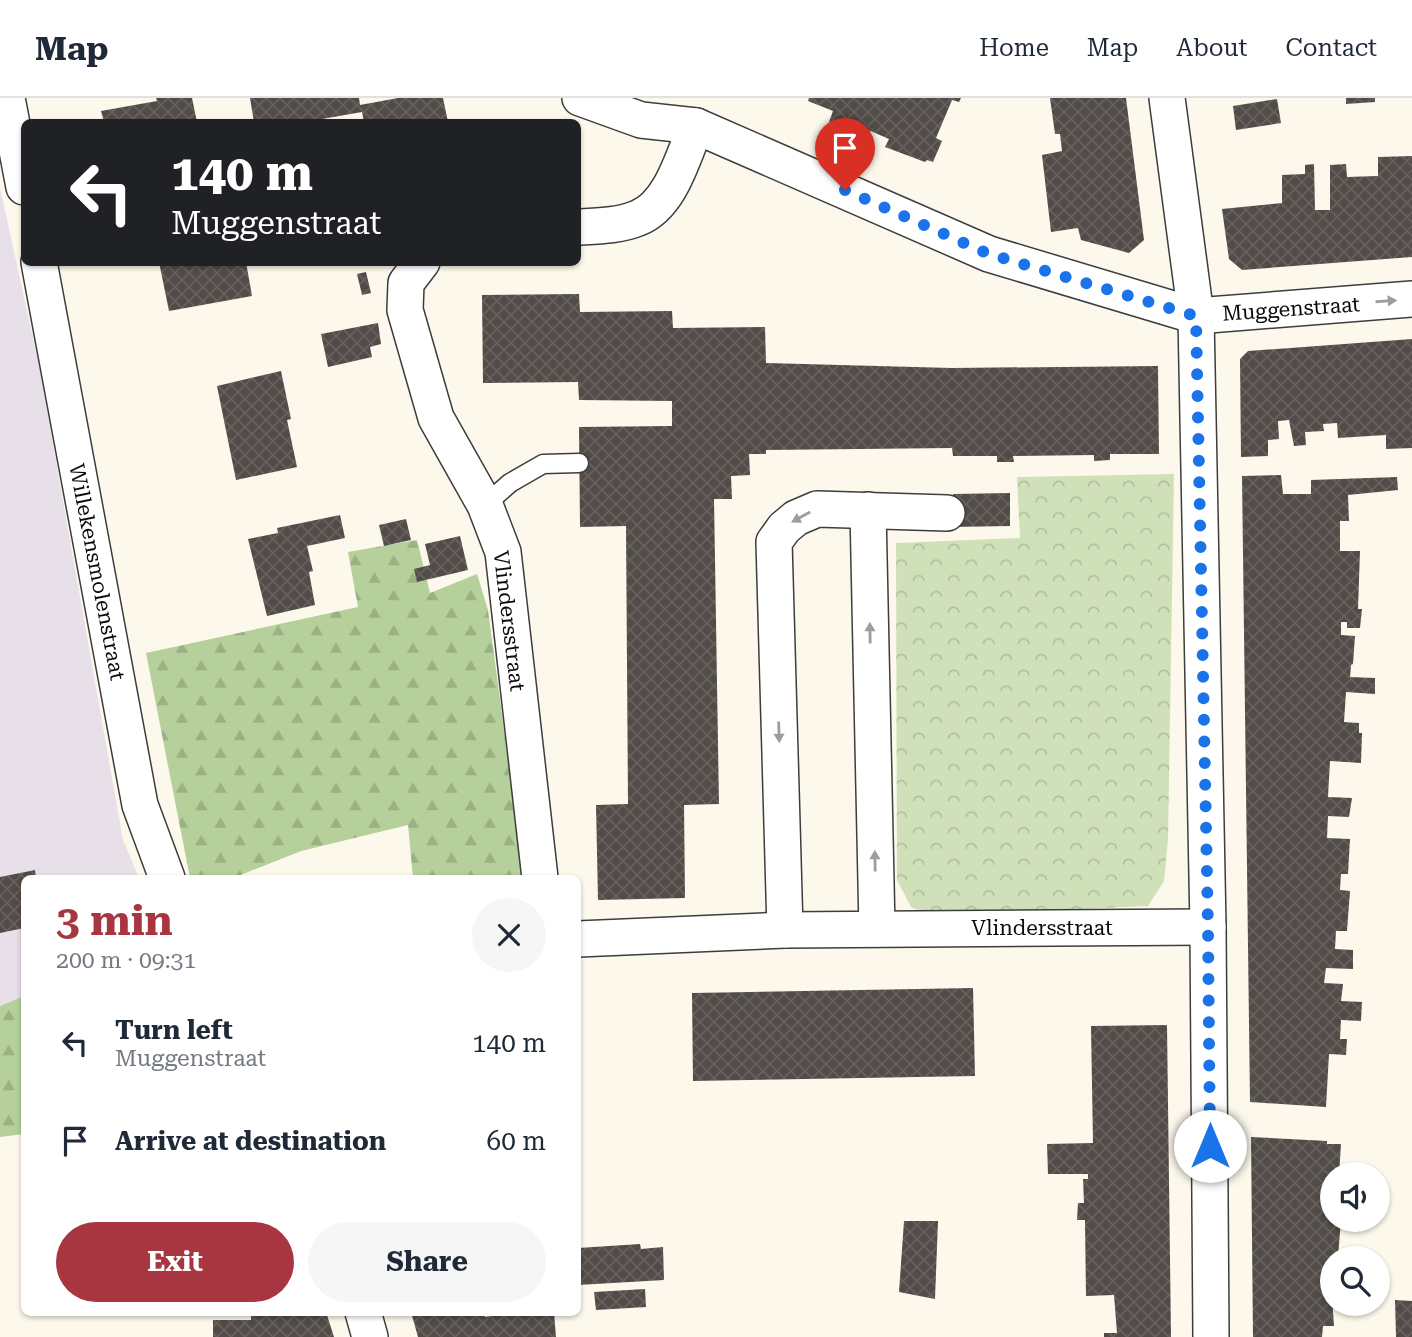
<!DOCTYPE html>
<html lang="en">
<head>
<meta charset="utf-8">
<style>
	body { margin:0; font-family:"Roboto Serif",serif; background:#f6f6f7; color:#1f2937; height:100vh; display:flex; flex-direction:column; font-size:26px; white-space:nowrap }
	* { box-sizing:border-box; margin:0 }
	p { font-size:23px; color:#747a83 }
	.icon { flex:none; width:38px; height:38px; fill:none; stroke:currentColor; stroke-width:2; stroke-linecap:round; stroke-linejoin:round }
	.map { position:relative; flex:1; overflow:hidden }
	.details { position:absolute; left:21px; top:777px; width:560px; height:441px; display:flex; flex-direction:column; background:#fff; border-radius:10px; box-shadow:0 2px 5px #0004 }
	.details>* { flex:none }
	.hud { position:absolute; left:21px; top:21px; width:560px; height:147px; border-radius:10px; box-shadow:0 2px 5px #0004; background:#202124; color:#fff; overflow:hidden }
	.fabs { position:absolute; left:1320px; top:1064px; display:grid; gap:14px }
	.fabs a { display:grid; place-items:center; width:70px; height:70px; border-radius:50%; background:#fff; box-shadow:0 2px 5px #0004; font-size:35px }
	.pin { position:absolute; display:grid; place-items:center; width:60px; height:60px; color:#fff; margin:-72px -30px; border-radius:50% 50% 50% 0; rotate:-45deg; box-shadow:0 0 7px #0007 }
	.pin .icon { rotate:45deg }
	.me { position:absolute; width:77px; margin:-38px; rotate:0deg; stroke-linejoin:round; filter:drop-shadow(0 0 5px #0008) }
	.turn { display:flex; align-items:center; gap:24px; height:147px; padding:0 35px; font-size:32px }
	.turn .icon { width:91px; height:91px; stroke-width:2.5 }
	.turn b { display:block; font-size:49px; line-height:60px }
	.round { display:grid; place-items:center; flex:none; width:74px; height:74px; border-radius:37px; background:#f6f6f7 }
	.head { display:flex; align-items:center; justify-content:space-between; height:119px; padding:0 35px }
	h1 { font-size:42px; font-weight:700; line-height:52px; color:#a73640 }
	.cta { display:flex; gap:14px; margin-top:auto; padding:14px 35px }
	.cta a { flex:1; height:80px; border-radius:42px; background:#a73640; color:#fff; font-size:28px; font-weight:700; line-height:80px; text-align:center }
	.cta a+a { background:#f6f6f7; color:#1f2937 }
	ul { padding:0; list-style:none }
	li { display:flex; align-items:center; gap:21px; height:98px; padding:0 35px }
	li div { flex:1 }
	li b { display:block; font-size:26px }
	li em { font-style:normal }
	header { display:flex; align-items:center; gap:42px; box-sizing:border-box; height:98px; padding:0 35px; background:#fff; border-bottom:2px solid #e0e1e3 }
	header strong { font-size:33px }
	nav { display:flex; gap:38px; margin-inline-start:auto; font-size:24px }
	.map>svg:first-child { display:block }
	.industrial { fill:#e7e0e8 }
	.forest { fill:url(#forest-firs) }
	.park { fill:url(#park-crowns) }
	.building { fill:url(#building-cross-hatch) }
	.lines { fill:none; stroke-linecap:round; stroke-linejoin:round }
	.lane-casing { stroke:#3d3d3d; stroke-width:21 }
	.street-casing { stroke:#3d3d3d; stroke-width:38 }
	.lane { stroke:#fff; stroke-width:18 }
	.street { stroke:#fff; stroke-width:35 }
	.oneway { fill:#9d9d9d }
	.route { stroke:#1a73e8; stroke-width:12; stroke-dasharray:0 21.6 }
	.labels { text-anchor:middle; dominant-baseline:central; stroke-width:7; stroke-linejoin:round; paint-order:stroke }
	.street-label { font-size:21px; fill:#0a0a0a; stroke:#fff }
</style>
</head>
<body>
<header>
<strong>Map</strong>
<nav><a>Home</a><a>Map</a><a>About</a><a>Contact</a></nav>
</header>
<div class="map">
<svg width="1412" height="1239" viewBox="0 0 1412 1239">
	<defs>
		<pattern id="forest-firs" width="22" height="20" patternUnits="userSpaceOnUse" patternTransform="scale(1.75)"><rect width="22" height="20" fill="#b5d09b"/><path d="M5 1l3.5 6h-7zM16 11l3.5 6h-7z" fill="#9ab184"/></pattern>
		<pattern id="park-crowns" width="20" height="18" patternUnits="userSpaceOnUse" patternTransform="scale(1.75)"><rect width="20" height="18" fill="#d0e1b9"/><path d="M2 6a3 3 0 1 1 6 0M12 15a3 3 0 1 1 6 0" fill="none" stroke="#b1c09e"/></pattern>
		<pattern id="building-cross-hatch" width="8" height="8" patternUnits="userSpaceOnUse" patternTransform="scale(1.75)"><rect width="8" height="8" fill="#524c48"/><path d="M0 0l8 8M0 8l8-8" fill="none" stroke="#66615e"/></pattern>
	</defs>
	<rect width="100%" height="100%" fill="#fcf8eb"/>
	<polygon class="industrial" points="0,90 39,267 123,742 139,780 24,780 24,898 0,908"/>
	<g class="forest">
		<polygon points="417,442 430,495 477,476 488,512 524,780 413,780 408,727 301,753 233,780 190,780 146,555 358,509 348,454"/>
		<polygon points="24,898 24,1036 0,1039 0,908"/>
	</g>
	<polygon class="park" points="1174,376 1168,742 1164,783 1148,808 932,818 911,809 897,782 896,445 1020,440 1017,379"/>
	<g class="building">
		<polygon points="156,0 192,0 197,24 104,24 101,13 157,3"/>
		<polygon points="250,0 359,0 360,7 398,0 443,0 448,24 364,24 362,14 305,24 254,24"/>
		<polygon points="809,0 961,0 959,4 952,2 936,40 942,43 933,64 927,62 925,64 885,49 889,41 859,28 855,36 829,24 833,13 808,3"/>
		<polygon points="1050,0 1126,0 1144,142 1129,155 1081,142 1078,130 1051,134 1042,57 1062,53 1060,36 1055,36"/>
		<polygon points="1346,0 1375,0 1375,4 1346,6"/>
		<polygon points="1277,1 1281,25 1236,32 1233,8"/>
		<polygon points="1412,58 1412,159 1242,172 1229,161 1222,111 1282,105 1282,77 1305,76 1305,67 1314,66 1315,112 1330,112 1330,67 1346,66 1347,79 1378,78 1378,59"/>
		<polygon points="159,164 246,164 252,198 169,213"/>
		<polygon points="366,174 371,195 362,197 357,176"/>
		<polygon points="579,196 580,214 672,213 673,230 765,229 766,265 952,270 1158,268 1159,356 1110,356 1110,362 1094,363 1094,357 1013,358 1014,364 997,364 997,358 953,358 952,350 766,352 766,356 749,356 750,377 731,378 732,401 714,401 719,706 684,707 685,800 598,802 596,707 628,706 626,428 580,429 579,329 672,328 672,303 579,302 578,284 483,285 482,197"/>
		<polygon points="378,225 381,246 370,249 372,259 328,269 321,236"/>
		<polygon points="1412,241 1412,350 1386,351 1386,337 1338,340 1337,325 1323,326 1324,333 1305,334 1306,347 1294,348 1289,322 1278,323 1279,341 1268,342 1268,358 1241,359 1240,261 1248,253"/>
		<polygon points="281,273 291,321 287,322 297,369 236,382 217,288"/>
		<polygon points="1281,377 1283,396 1311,396 1311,382 1397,379 1398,392 1348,397 1349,423 1340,423 1340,453 1360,453 1358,511 1362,511 1360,530 1347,530 1347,524 1341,524 1341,537 1355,538 1353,566 1351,567 1350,579 1375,580 1375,596 1346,594 1344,624 1359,625 1359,635 1362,635 1361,665 1330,663 1328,699 1352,700 1349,719 1328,718 1327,740 1350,741 1348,776 1341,776 1340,792 1350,793 1347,833 1336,833 1335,851 1353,852 1353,871 1326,870 1324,885 1343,886 1341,903 1362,904 1361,923 1341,922 1340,941 1347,941 1346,957 1329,956 1326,1009 1250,1004 1242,378"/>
		<polygon points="1010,395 1010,428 953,429 953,396"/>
		<polygon points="340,417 345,440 307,448 313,473 309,474 315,507 267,518 248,441 278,435 277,430"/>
		<polygon points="406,421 411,442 384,448 379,427"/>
		<polygon points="460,438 468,472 417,484 414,471 430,467 425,446"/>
		<polygon points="35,772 36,780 24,780 24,830 0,835 0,779"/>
		<polygon points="973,890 975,978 693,983 692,895"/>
		<polygon points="1167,927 1171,1239 1104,1239 1104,1235 1117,1235 1114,1197 1086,1198 1085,1122 1077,1122 1078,1105 1084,1105 1083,1081 1088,1081 1088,1076 1048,1076 1047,1046 1093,1045 1091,928"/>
		<polygon points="1251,1039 1327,1043 1327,1046 1341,1046 1339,1076 1332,1076 1332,1122 1341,1122 1338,1159 1331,1159 1326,1198 1332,1198 1334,1228 1323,1228 1322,1239 1253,1239"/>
		<polygon points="904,1123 938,1123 935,1201 899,1194"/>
		<polygon points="640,1146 641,1151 663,1149 664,1182 578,1187 578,1150"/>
		<polygon points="645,1191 646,1209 596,1212 594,1194"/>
		<polygon points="1395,1202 1412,1203 1412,1239 1396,1239"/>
		<polygon points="251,1214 326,1214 334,1239 213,1239 213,1222 251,1222"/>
		<polygon points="411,1214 484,1214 485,1219 517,1214 554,1214 556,1239 418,1239"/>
	</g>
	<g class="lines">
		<defs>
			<polyline id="lane" points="485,407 510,385 543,366 579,365"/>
			<g id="street">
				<polyline points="7,0 24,89"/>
				<polyline points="580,0 641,22 696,28 989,156 1196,218 1412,201"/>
				<polyline points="1167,0 1196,218 1208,829 1211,1239"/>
				<path d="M578 129C597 128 619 128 638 120 671 107 683 58 696 28"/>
				<polyline points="39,164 140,707 167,780"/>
				<polyline points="422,164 406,185 405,212 436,320 485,407 503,454 540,780"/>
				<polyline points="868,412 877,831"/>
				<polyline points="785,832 774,444 784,430 796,420 817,411 947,415"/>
				<polyline points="578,841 785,832 1208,829"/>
				<polyline points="363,1214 370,1239"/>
			</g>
		</defs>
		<use href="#lane" class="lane-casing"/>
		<use href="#street" class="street-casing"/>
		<use href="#lane" class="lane"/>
		<use href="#street" class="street"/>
	</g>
	<defs><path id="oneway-solid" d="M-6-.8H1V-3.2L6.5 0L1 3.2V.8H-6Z" transform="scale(1.75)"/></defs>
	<g class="oneway">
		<use href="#oneway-solid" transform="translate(1386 203) rotate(-4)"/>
		<use href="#oneway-solid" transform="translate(801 419) rotate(151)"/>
		<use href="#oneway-solid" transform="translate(870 535) rotate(-91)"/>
		<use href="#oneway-solid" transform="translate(779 634) rotate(88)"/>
		<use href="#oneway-solid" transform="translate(875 763) rotate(-91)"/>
	</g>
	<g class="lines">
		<polyline class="route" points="845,92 989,156 1196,218 1208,829 1210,1048"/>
	</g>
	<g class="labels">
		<g class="street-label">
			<text transform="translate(1291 211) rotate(-4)">Muggenstraat</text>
			<text transform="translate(97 474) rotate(79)">Willekensmolenstraat</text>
			<text transform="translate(509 523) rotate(83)">Vlindersstraat</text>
			<text x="1042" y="830">Vlindersstraat</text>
		</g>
	</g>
</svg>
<div class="fabs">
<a><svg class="icon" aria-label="sound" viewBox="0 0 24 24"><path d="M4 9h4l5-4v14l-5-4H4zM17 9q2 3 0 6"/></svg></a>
<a><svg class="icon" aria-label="search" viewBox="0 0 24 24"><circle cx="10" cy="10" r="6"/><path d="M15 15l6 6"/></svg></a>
</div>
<div class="pin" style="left:845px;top:92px;background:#d93025"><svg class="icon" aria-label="arrive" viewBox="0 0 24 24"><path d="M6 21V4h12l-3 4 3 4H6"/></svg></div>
<svg class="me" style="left:1210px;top:1048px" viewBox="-20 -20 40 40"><circle r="19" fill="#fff"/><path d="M0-13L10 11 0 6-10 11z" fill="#1a73e8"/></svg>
<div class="hud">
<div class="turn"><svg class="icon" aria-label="left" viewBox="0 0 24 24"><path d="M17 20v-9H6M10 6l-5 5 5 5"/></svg><div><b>140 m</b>Muggenstraat</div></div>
</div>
<section class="details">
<div class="head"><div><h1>3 min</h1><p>200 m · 09:31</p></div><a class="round"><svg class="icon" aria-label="close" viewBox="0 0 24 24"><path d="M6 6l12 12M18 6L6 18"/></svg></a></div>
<ul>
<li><svg class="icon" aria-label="left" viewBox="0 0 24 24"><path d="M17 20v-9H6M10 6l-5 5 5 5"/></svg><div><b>Turn left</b><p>Muggenstraat</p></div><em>140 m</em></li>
<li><svg class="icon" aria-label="arrive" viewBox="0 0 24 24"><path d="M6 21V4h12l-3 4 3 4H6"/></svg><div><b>Arrive at destination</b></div><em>60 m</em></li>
</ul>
<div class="cta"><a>Exit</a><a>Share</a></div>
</section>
</div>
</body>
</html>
